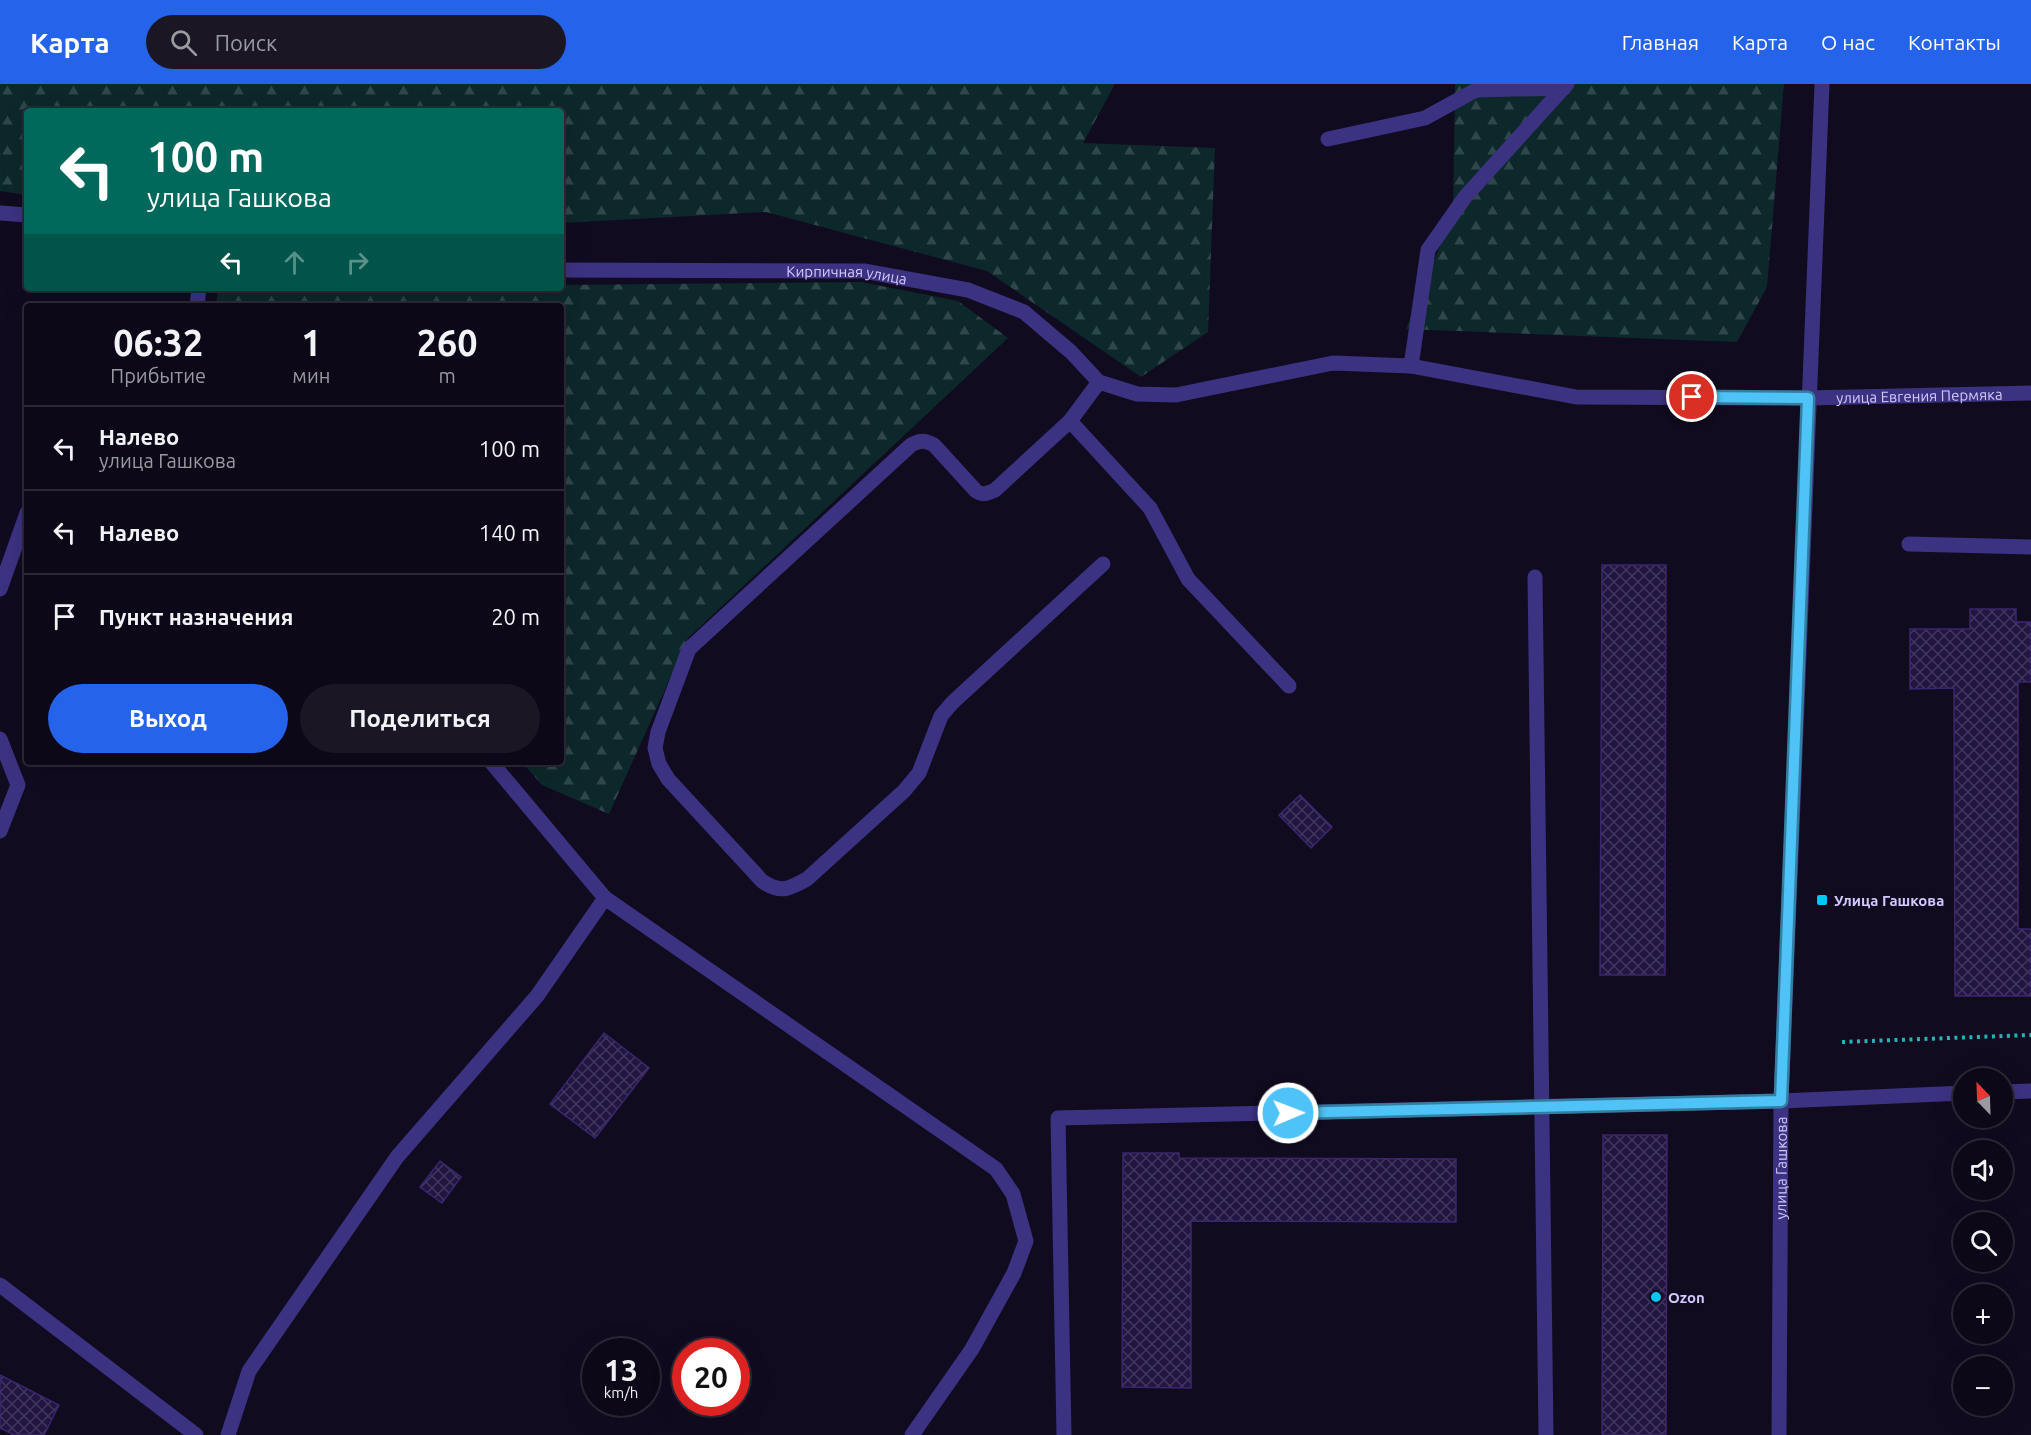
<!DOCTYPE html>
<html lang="ru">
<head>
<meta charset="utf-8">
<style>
	body { margin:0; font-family:Ubuntu,sans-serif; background:#1a1624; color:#f1f3f6; height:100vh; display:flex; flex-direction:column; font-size:22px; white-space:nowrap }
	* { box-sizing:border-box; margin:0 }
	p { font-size:20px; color:#9a9aa1 }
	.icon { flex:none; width:33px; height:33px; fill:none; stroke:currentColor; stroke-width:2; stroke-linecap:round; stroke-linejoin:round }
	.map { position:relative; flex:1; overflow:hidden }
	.drawer { position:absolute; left:24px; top:219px; width:540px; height:462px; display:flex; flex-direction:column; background:#0c0817; border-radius:6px; box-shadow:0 6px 24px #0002,0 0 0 2px #2c2936 }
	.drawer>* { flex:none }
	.top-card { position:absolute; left:24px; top:24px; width:540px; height:183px; border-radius:6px; box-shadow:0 6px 24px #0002,0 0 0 2px #2c2936; background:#00695c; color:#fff; overflow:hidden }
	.needle { width:39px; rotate:337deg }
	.buttons { position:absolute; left:1953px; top:984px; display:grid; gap:12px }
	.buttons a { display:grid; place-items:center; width:60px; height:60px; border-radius:50%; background:#0c0817; box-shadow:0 6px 24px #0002,0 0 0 2px #2c2936; font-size:30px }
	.speed { position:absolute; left:582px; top:1254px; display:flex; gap:12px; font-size:30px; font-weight:700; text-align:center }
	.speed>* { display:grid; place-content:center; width:78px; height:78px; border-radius:50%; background:#0c0817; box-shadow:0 6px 24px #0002,0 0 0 2px #2c2936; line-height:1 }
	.speed small { font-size:15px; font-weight:400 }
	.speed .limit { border:9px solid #d22; background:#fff; color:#111 }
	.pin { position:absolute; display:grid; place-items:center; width:51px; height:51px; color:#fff; margin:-26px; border:3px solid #fff; border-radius:50%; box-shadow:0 2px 6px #0007 }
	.me { position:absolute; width:66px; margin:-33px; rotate:89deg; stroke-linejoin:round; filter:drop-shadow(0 0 4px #0008) }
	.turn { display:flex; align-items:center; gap:21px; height:126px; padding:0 24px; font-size:27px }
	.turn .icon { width:78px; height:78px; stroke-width:2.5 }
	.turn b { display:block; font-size:42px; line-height:51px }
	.lanes { display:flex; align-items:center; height:57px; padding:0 24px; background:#0003; justify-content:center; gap:30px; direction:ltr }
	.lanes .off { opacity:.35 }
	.eta { display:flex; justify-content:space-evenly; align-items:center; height:102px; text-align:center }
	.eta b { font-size:36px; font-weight:600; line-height:42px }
	.button { display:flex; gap:12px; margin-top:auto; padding:12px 24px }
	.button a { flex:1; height:69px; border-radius:36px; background:#2563eb; color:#fff; font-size:24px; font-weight:600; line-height:69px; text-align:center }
	.button a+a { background:#1a1624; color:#f1f3f6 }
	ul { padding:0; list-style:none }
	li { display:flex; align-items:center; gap:18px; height:84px; padding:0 24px; border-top:2px solid #2c2936 }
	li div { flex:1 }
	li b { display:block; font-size:22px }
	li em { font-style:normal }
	header { display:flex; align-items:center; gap:36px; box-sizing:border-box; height:84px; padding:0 30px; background:#2563eb; color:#fff }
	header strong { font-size:28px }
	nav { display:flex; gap:33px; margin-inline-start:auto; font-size:21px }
	.search { width:420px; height:54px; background:#1a1624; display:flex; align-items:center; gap:15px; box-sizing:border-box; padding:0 21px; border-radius:33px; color:#9a9aa1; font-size:22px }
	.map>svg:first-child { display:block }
	.forest { fill:url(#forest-firs) }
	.building { fill:url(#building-cross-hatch); stroke:#3a266f; stroke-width:1.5 }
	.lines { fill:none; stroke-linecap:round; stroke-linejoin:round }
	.path { stroke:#24b4b7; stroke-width:4; stroke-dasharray:3 4.5; stroke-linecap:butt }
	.minor { stroke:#3c3282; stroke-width:15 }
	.route-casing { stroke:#337fa1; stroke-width:15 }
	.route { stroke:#4fc3f7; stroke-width:10 }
	.poi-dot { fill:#00c7f4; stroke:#100b1f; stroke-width:2 }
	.labels { text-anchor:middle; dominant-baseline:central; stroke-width:4.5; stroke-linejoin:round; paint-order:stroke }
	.street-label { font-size:15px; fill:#d4c9ff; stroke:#100b1f }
	.poi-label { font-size:15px; font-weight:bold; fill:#d4c9ff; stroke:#100b1f; text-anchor:start }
</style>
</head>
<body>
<header>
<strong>Карта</strong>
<div class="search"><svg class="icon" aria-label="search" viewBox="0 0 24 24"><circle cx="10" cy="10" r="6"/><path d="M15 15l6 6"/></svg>Поиск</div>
<nav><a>Главная</a><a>Карта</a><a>О нас</a><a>Контакты</a></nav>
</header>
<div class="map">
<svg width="2031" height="1351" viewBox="0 0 2031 1351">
	<defs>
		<pattern id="forest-firs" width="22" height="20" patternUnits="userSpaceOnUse" patternTransform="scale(1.5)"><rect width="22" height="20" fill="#0d282a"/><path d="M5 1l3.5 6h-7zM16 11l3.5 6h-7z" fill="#2f464a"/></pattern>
		<pattern id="building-cross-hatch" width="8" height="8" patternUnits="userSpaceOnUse" patternTransform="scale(1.5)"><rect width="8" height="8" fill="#221541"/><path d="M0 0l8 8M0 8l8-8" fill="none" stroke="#41365e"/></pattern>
	</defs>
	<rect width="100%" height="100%" fill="#100b1f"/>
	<g class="forest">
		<polygon points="0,0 1115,0 1083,59 1215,64 1208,248 1141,293 987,187 766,128 561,139 561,27 27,27 27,111 0,107"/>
		<polygon points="1455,0 1784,0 1767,203 1737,258 1406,245 1453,130"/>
		<polygon points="861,198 958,217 1008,254 688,554 609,730 542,701 522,678 561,678 561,222 216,222 218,204 561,204 561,201"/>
	</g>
	<g class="building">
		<polygon points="1602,481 1666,481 1665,891 1600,891"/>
		<polygon points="1970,525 2016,525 2016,538 2031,538 2031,598 2018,598 2018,845 2031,845 2031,912 1955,912 1954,604 1910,605 1910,545 1970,545"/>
		<polygon points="1300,711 1332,743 1311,764 1279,731"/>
		<polygon points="604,949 649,984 595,1054 550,1020"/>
		<polygon points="1603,1051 1667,1051 1666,1351 1602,1351"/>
		<polygon points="1123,1069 1179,1069 1179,1074 1456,1075 1456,1138 1191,1137 1191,1304 1122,1303"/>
		<polygon points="440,1077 461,1093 442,1119 420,1103"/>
		<polygon points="0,1291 59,1321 44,1351 14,1351 0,1344"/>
	</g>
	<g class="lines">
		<polyline class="path" points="1842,958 2031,951"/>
		<g class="minor">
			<polyline points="1328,55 1425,34 1476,6 1564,4"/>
			<polyline points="0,129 27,131"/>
			<path id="s1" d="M561 186 864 187 968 206 1024 228 1071 268 1099 298 1137 310 1176 311 1333 279 1411 282 1576 313 1808 314 2031 309"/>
			<polyline points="197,222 199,204"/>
			<polyline points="1411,282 1428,166 1465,113 1567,0"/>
			<path d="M1099 298 1070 337 995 406C988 409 983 412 976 407L934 361C925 356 920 356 911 361L689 565 658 648 655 664 659 680 668 695 762 797C781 810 789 805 807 795L904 707 919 689 941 632 952 619 1103 480"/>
			<polyline points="1070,337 1150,424 1188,495 1289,602"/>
			<polyline points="1909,460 2031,463"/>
			<polyline points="1535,493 1546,1351"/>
			<polyline points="0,505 27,429"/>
			<polyline points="0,655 18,701 0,747"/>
			<polyline points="491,678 605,814 996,1085 1013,1110 1026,1157 1014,1189 972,1265 912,1351"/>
			<polyline points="2002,1008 2031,1007"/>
			<polyline points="0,1201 196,1351"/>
			<polyline points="228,1351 249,1287 397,1073 537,912 605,814"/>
			<polyline points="1064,1351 1058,1034 1781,1017 1964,1009"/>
			<path id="s2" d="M1779 1351 1781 1017 1822 0"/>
		</g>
	</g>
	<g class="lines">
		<defs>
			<polyline id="route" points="1288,1029 1781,1017 1808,314 1692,313"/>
		</defs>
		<use href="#route" class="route-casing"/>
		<use href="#route" class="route"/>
	</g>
	<g class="poi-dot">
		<rect x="1816" y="810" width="12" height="12" rx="3"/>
		<circle cx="1656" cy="1213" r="6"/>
	</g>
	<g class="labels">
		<g class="street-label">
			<text stroke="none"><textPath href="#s1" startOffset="286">Кирпичная улица</textPath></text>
			<text stroke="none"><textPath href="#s1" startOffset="1400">улица Евгения Пермяка</textPath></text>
			<text stroke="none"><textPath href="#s2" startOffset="267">улица Гашкова</textPath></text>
		</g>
		<g class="poi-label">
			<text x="1834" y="816">Улица Гашкова</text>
			<text x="1668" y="1213">Ozon</text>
		</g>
	</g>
</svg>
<div class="buttons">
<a><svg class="needle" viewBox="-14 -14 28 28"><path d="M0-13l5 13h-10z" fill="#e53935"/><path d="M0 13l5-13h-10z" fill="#9a9aa1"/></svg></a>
<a><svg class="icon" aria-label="sound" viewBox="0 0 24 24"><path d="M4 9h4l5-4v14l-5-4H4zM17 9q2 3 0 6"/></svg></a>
<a><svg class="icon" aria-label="search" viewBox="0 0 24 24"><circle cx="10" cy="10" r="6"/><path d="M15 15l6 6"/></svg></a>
<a>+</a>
<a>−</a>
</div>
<div class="speed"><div>13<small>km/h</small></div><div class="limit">20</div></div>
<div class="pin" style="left:1692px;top:313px;background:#d93025"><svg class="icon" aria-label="arrive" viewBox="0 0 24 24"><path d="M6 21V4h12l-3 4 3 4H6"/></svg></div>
<svg class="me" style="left:1288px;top:1029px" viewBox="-20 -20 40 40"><circle r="17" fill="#4fc3f7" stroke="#fff" stroke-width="3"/><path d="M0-11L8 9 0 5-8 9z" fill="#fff"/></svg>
<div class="top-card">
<div class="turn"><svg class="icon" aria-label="left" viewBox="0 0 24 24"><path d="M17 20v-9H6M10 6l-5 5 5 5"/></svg><div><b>100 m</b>улица Гашкова</div></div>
<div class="lanes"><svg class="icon" aria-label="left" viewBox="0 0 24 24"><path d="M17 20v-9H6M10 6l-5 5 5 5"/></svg><svg class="icon off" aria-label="ahead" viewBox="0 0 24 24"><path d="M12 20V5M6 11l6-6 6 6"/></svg><svg class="icon off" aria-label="right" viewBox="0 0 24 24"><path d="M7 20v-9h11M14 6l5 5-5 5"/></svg></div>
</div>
<section class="drawer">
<div class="eta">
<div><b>06:32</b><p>Прибытие</p></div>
<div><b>1</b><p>мин</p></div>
<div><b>260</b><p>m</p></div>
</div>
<ul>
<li><svg class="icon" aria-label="left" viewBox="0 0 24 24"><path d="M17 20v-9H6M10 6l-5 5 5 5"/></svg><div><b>Налево</b><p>улица Гашкова</p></div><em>100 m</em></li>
<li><svg class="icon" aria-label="left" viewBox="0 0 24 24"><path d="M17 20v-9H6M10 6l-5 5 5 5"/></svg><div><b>Налево</b></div><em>140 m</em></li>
<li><svg class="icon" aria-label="arrive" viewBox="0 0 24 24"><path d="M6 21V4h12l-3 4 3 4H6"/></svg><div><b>Пункт назначения</b></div><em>20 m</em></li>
</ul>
<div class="button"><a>Выход</a><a>Поделиться</a></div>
</section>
</div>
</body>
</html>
